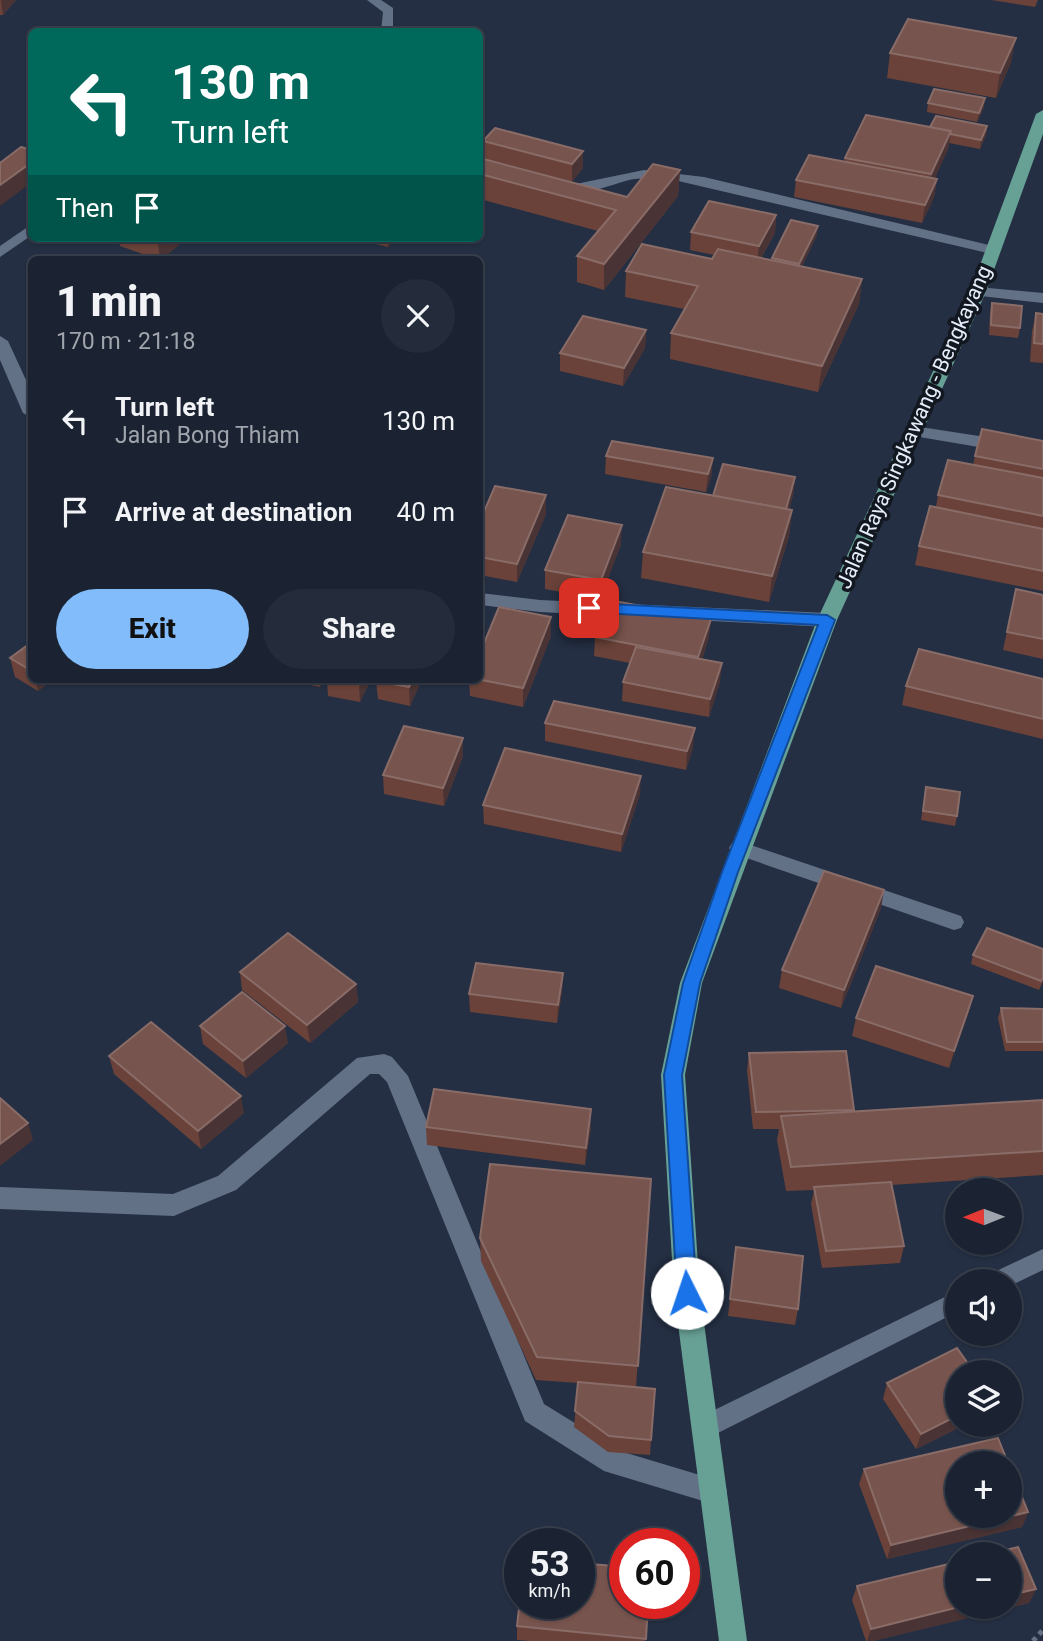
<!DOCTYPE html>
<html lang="en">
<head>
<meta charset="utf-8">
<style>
	body { margin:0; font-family:Roboto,sans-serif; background:#242b3a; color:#f1f3f6; height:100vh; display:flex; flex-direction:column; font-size:26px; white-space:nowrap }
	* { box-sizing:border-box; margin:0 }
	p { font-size:23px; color:#a0a4ac }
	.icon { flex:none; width:38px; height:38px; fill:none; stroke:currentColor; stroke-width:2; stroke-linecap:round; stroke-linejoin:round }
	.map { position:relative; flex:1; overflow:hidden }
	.sheet { position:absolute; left:28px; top:256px; width:455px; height:427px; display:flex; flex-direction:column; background:#1b2332; border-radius:10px; box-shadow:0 2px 5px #0004,0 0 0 2px #39404d }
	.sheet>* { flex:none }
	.banner { position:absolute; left:28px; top:28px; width:455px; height:214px; border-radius:10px; box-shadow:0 2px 5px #0004,0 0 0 2px #39404d; background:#00695c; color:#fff; overflow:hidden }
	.needle { width:46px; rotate:269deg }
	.controls { position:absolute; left:945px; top:1178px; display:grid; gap:14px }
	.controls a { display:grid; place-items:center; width:77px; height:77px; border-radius:50%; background:#1b2332; box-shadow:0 2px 5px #0004,0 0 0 2px #39404d; font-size:35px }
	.speed { position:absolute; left:504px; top:1528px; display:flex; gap:14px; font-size:35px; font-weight:700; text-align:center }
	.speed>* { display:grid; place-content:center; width:91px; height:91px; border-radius:50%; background:#1b2332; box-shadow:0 2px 5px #0004,0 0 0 2px #39404d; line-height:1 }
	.speed small { font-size:18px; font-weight:400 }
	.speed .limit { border:10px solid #d22; background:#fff; color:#111 }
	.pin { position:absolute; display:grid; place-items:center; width:60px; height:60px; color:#fff; margin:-30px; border-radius:14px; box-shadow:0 4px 10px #0006 }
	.me { position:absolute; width:77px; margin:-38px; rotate:356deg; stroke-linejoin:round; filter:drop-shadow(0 0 5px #0008) }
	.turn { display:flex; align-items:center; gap:24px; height:147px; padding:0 28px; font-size:32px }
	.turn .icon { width:91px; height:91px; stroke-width:2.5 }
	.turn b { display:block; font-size:49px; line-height:60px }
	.then { display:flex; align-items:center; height:66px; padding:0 28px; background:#0003; gap:14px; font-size:26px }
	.round { display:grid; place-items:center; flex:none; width:74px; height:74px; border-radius:37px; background:#242b3a }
	.summary { display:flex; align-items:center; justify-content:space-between; height:119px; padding:0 28px }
	h1 { font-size:42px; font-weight:800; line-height:52px }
	.primary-button { display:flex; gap:14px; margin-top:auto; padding:14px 28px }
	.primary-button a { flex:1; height:80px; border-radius:42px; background:#82bcfa; color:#111; font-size:28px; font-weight:800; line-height:80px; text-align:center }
	.primary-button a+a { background:#242b3a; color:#f1f3f6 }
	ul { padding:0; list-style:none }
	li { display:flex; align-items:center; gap:21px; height:91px; padding:0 28px }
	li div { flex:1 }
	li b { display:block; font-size:26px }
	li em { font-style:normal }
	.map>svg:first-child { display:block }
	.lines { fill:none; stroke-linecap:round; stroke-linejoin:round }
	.path { stroke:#687183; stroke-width:5; stroke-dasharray:4.5 4.5; stroke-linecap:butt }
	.lane { fill:#637187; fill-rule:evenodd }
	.street { fill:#637187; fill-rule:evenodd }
	.primary { fill:#67a095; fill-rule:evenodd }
	.wall { fill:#6a4239 }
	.shaded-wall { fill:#493334 }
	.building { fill:#77544d; stroke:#896c68; stroke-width:2 }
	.route { fill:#1a73e8; stroke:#114b97; stroke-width:2 }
	.labels { text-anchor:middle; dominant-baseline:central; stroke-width:7; stroke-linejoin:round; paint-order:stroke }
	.street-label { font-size:21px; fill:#e5edfa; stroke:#121720 }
</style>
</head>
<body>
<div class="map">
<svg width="1043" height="1641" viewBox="0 0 1043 1641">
	<rect width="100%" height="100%" fill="#242f43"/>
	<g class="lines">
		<polyline class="path" points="1033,1641 1043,1630"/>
		<g class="lane">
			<polygon points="367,0 381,0 393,8 393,32 381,32 383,12"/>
			<path d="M644 170 704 177 964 239 997 247 999 250 992 254 674 180C661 179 648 177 634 179 616 182 573 202 559 190L566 186Z"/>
			<polygon points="32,224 32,235 0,257 0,246"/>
			<polygon points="739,841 961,916 964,922 961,928 954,930 732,853 729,848 732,843"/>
			<polygon points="1043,1249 1043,1270 1010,1286 1010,1281 986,1281 990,1274"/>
			<polygon points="957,1291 957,1312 714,1435 705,1438 696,1435 693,1427 696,1419"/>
		</g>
		<g class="street">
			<polygon points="978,287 1043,293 1043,303 972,295 970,292 972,289"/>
			<polygon points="0,336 8,341 32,393 32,418 23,413 0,360"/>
			<polygon points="914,426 1043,446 1043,458 908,435 905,431 908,427"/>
			<polygon points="480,593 540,600 827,613 834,615 837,620 834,625 827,627 540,612 480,605"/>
			<polygon points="384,1054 392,1057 408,1076 544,1404 620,1451 723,1482 727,1491 723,1500 713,1504 604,1471 525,1421 387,1082 379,1074 370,1074 236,1190 183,1212 174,1216 0,1209 0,1187 173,1194 218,1176 357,1058"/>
		</g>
		<polygon class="primary" points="1043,110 1043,134 986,292 837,620 702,983 685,1075 700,1293 747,1641 719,1641 674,1293 661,1075 680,983 817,620 970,292 1036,114"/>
	</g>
	<g class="wall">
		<polygon points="0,0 16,0 3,15 0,15"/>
		<polygon points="991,0 1038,0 1035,7"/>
		<polygon points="890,53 1011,62 996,98 887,78"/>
		<polygon points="928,103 984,107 977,122 927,112"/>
		<polygon points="987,126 986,135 980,149 949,143 948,149 934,179 937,179 934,197 922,223 794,197 796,180 844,161 845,158 930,127"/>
		<polygon points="495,128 583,168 572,182 483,158 483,141"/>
		<polygon points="480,158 627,197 680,170 678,196 604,290 577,282 577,256 598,231 480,199"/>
		<polygon points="776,215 775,233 761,258 771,260 772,258 817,235 802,266 862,279 859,304 818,392 670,359 671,333 684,309 625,297 626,271 712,259 714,255 690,250 691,232"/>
		<polygon points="118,238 187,238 162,259 157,259 120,246"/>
		<polygon points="364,238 396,238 388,247 364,241"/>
		<polygon points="992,303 1020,328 1018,338 989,335 990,312"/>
		<polygon points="1036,313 1043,314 1043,363 1030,362 1032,331"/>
		<polygon points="646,330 645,348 623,386 560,371 560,353"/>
		<polygon points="1043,441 1043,591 915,565 919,546 936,507 938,495 973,465 975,456"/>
		<polygon points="606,456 713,458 711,477 706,492 605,474"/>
		<polygon points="795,477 793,495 789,509 792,510 789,536 769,602 641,578 643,552 713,496"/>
		<polygon points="546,514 517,582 480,575 480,521"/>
		<polygon points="621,544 600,599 545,589 545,570"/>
		<polygon points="1016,589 1043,595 1043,659 1003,650"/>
		<polygon points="551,636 523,707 470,696 469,679 480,679"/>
		<polygon points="595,637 709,637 702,660 720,682 709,717 622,701 623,682 630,663 594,656"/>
		<polygon points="32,642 32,679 53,679 38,691 15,677 10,658"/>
		<polygon points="281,679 324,679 320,687"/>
		<polygon points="327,679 371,679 360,702 328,696"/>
		<polygon points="422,679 410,706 378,699 376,681"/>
		<polygon points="1043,679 1043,739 902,705 906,686"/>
		<polygon points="545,723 693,747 686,770 545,741"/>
		<polygon points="463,756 444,806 384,794 383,775"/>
		<polygon points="926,787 957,816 955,826 921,820"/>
		<polygon points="640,794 621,852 484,824 483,805"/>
		<polygon points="881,908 841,1008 779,988 782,970"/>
		<polygon points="973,955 1043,981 1039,990 971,964"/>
		<polygon points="240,972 356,984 358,1002 310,1043 242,990"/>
		<polygon points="563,973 562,991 557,1023 470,1012 469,994"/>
		<polygon points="973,996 968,1014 949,1068 852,1036 856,1018"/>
		<polygon points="1001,1008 1043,1009 1043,1051 1005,1051 998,1018"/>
		<polygon points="200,1026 288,1043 246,1078 203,1044"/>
		<polygon points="749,1053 854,1111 1043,1100 1043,1175 891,1185 904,1246 900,1263 822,1268 811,1204 814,1190 786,1191 777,1140 779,1129 753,1129 747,1070"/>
		<polygon points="109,1056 244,1113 201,1149 114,1074"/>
		<polygon points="591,1109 591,1127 585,1165 427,1145 426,1127"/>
		<polygon points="651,1179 636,1387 651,1440 650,1455 608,1452 574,1427 578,1383 536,1380 481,1261 480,1238"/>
		<polygon points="736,1247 798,1309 795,1325 728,1316"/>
		<polygon points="887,1383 957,1424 966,1424 916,1449 883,1399"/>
		<polygon points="864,1469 1028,1512 1022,1527 887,1559 859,1484"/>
		<polygon points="857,1586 1036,1589 1029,1603 873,1641 866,1641 852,1600"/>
		<polygon points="648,1603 645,1641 529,1641 517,1640 517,1626"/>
	</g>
	<g class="shaded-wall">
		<polygon points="1,0 16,0 3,15"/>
		<polygon points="1016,38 1011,62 996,98 1000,73"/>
		<polygon points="985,98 984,107 977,122 979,113"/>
		<polygon points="987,126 986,135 980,149 981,140"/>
		<polygon points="951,131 948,149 929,192 931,174"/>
		<polygon points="583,151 583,168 572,182 572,164"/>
		<polygon points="32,162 32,182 0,206 0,185"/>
		<polygon points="680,170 678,196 604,290 604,264"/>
		<polygon points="937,179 934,197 922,223 925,205"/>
		<polygon points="776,215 775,233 757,264 759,246"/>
		<polygon points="818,226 817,235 798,273 799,264"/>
		<polygon points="163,238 187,238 162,259 160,259 158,242"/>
		<polygon points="387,238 396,238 388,247"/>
		<polygon points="862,279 859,304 818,392 822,366"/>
		<polygon points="646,330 645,348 623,386 624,368"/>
		<polygon points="713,458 711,477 706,492 708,474"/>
		<polygon points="795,477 793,495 783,529 785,511"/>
		<polygon points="546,495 546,514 517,582 517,564"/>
		<polygon points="792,510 789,536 769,602 772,576"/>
		<polygon points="622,525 621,544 600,599 601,580"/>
		<polygon points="551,617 551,636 523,707 523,688"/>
		<polygon points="711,619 709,637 697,676 698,657"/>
		<polygon points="722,663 720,682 709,717 710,699"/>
		<polygon points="35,679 53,679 38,691"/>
		<polygon points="319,679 324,679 320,687"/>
		<polygon points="361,679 371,679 360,702 359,684"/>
		<polygon points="413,679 422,679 410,706 409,687"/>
		<polygon points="695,728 693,747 686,770 687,751"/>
		<polygon points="463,738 463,756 444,806 443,788"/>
		<polygon points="641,776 640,794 621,852 622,834"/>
		<polygon points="884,890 881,908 841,1008 844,990"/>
		<polygon points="563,973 562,991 557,1023 558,1005"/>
		<polygon points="356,984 358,1002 310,1043 307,1025"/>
		<polygon points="973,996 968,1014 949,1068 954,1051"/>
		<polygon points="285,1026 288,1043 246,1078 243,1061"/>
		<polygon points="241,1096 244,1113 201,1149 198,1131"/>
		<polygon points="591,1109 591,1127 585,1165 586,1148"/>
		<polygon points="28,1123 33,1140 0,1166 0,1144"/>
		<polygon points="957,1416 957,1424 966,1424 916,1449 921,1434"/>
		<polygon points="1028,1512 1022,1527 887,1559 891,1545"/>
		<polygon points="1036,1589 1029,1603 873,1641 867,1641 871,1629 963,1606 1010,1606 1010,1595"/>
	</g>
	<g class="building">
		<polygon points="908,19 1016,38 1000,73 890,53"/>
		<polygon points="326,28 327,32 293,32"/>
		<polygon points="934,89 985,98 979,113 928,103"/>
		<polygon points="866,115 951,131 931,174 845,158"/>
		<polygon points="936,116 987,126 981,140 950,134 951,131 930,127"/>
		<polygon points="495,128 583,151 572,164 483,141"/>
		<polygon points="21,147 32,150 32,162 0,185 0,163"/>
		<polygon points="809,155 937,179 925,205 796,180"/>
		<polygon points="480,158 627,197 653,164 680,170 604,264 577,256 616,210 480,174"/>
		<polygon points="709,201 776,215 759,246 691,232"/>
		<polygon points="791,220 818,226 799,264 772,258"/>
		<polygon points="146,238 163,238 158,242"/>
		<polygon points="642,244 712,259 718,249 862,279 822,366 671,333 698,286 626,271"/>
		<polygon points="992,303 1022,306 1020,328 991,325"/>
		<polygon points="1036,313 1043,314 1043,344 1034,343"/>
		<polygon points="583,316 646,330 624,368 560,353"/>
		<polygon points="982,429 1043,441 1043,469 975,456"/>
		<polygon points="612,441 713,458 708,474 606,456"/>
		<polygon points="948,460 1043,478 1043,516 938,495"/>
		<polygon points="723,464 795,477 786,509 713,496"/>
		<polygon points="495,486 546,495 517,564 480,557 480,521"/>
		<polygon points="666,487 792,510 772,576 643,552"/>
		<polygon points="930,506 1043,529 1043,571 919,546"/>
		<polygon points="568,515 622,525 601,580 545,570"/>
		<polygon points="1016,589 1043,595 1043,639 1007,632"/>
		<polygon points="609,600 711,619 698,657 595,637"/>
		<polygon points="499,607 551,617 523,688 476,679 480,679 480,653"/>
		<polygon points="32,642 32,671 10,658"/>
		<polygon points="636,647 722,663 710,699 623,682"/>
		<polygon points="919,649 1043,679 1043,719 906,686"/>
		<polygon points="335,679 361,679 359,684"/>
		<polygon points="377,679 413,679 409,687 376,681"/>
		<polygon points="554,701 695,728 687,751 545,723"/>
		<polygon points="404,726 463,738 443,788 383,775"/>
		<polygon points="505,748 641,776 622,834 483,805"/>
		<polygon points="926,787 960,792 957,816 923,811"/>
		<polygon points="824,871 884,890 844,990 782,970"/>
		<polygon points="987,928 1043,949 1043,978 1041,981 973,955"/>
		<polygon points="288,933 356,984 307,1025 240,972"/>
		<polygon points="476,963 563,973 558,1005 469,994"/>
		<polygon points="876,966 973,996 954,1051 856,1018"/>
		<polygon points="242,992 285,1026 243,1061 200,1026"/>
		<polygon points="1001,1008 1043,1009 1043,1042 1007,1042"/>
		<polygon points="151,1022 241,1096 198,1131 109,1056"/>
		<polygon points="846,1051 854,1110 756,1112 749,1053"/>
		<polygon points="434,1089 591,1109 586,1148 426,1127"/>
		<polygon points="0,1098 28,1123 0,1144"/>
		<polygon points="1043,1100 1043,1151 791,1167 781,1116"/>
		<polygon points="490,1164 651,1179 638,1366 537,1357 480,1238"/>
		<polygon points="891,1182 904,1246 826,1251 814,1187"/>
		<polygon points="736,1247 803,1256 798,1309 730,1299"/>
		<polygon points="957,1348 974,1372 957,1372 957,1416 921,1434 887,1383"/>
		<polygon points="578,1382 655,1389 651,1440 609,1436 575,1411"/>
		<polygon points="998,1438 1008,1463 957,1463 957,1516 1010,1516 1010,1467 1028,1512 891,1545 864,1469"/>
		<polygon points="1018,1547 1036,1589 1010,1595 1010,1554 990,1554"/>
		<polygon points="957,1562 957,1606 963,1606 871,1629 857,1586"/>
		<polygon points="579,1563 625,1567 625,1603 648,1603 646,1639 517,1626 520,1599 520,1603 579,1603"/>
	</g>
	<polygon class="route" points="589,603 827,615 835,620 738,872 700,983 682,1075 697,1293 694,1299 687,1302 680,1299 677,1293 664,1075 683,983 722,872 818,625 584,612 582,608 584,605"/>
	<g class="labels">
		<g class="street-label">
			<text transform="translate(914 427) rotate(-66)">Jalan Raya Singkawang - Bengkayang</text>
		</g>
	</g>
</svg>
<div class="controls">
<a><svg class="needle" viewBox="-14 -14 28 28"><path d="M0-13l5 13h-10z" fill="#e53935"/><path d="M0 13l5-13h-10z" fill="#a0a4ac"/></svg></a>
<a><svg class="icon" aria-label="sound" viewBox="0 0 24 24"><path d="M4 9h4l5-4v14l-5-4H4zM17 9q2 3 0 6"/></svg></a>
<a><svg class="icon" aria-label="layers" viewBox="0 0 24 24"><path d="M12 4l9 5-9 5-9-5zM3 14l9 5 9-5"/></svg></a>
<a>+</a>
<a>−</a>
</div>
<div class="speed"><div>53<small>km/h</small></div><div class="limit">60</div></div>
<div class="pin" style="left:589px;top:608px;background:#d93025"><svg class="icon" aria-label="arrive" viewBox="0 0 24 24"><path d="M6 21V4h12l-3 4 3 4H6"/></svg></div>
<svg class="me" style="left:687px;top:1293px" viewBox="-20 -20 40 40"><circle r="19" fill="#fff"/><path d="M0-13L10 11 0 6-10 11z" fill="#1a73e8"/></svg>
<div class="banner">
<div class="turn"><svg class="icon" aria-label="left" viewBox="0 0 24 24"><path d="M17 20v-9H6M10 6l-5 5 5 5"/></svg><div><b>130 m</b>Turn left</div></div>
<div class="then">Then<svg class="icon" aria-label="arrive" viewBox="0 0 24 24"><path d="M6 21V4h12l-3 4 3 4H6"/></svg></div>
</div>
<section class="sheet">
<div class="summary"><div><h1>1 min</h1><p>170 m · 21:18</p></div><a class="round"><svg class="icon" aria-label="close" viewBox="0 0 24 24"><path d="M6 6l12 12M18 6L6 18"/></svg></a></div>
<ul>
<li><svg class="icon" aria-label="left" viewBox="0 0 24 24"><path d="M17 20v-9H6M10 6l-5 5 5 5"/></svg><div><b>Turn left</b><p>Jalan Bong Thiam</p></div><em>130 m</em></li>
<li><svg class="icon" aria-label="arrive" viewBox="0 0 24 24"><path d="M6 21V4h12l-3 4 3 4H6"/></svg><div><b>Arrive at destination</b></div><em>40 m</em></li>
</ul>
<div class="primary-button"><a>Exit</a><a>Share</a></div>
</section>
</div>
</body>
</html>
